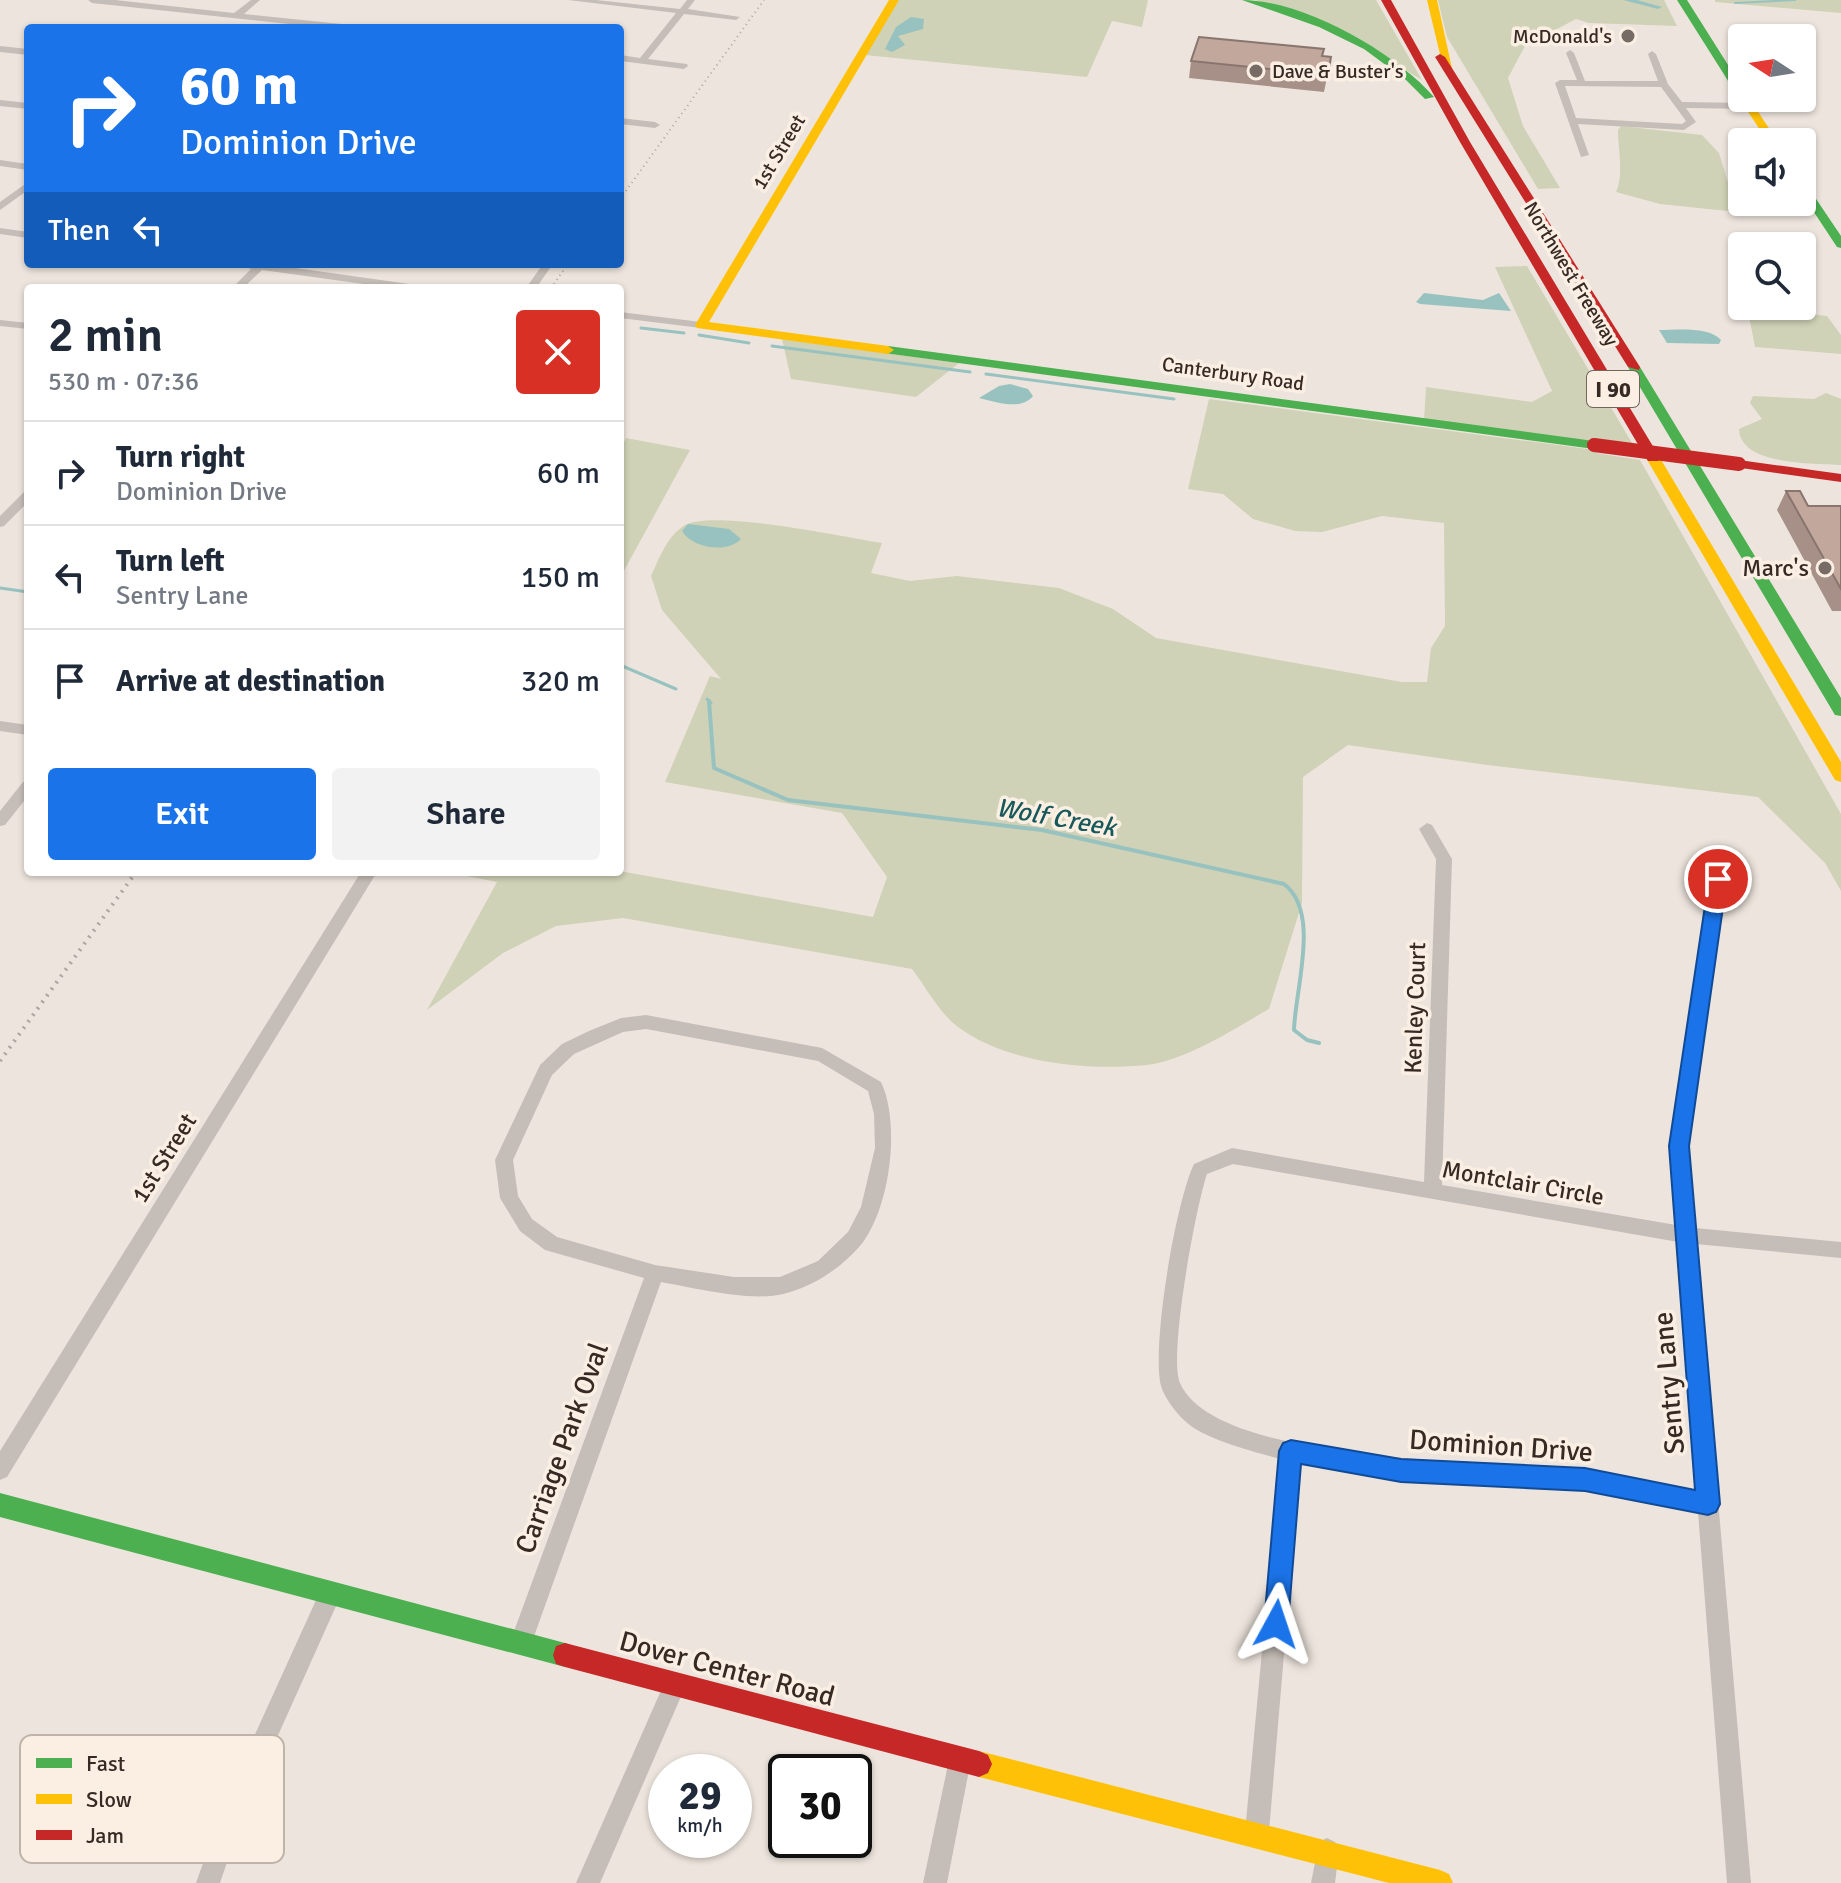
<!DOCTYPE html>
<html lang="en">
<head>
<meta charset="utf-8">
<style>
	body { margin:0; font-family:Signika,sans-serif; background:#f2f2f3; color:#1f2937; height:100vh; display:flex; flex-direction:column; font-size:30px; white-space:nowrap }
	* { box-sizing:border-box; margin:0 }
	p { font-size:26px; color:#747a83 }
	.icon { flex:none; width:44px; height:44px; fill:none; stroke:currentColor; stroke-width:2; stroke-linecap:round; stroke-linejoin:round }
	.map { position:relative; flex:1; overflow:hidden }
	.sheet { position:absolute; left:24px; top:284px; width:600px; height:592px; display:flex; flex-direction:column; background:#fff; border-radius:8px; box-shadow:0 2px 6px #0004 }
	.sheet>* { flex:none }
	.hud { position:absolute; left:24px; top:24px; width:600px; height:244px; border-radius:8px; box-shadow:0 2px 6px #0004; background:#1a73e8; color:#fff; overflow:hidden }
	.needle { width:52px; rotate:282deg }
	.tools { position:absolute; left:1728px; top:24px; display:grid; gap:16px }
	.tools a { display:grid; place-items:center; width:88px; height:88px; border-radius:8px; background:#fff; box-shadow:0 2px 6px #0004; font-size:40px }
	.speed { position:absolute; left:648px; top:1754px; display:flex; gap:16px; font-size:40px; font-weight:700; text-align:center }
	.speed>* { display:grid; place-content:center; width:104px; height:104px; border-radius:50%; background:#fff; box-shadow:0 2px 6px #0004; line-height:1 }
	.speed small { font-size:20px; font-weight:400 }
	.speed .limit { border:4px solid #111; border-radius:12px; background:#fff; color:#111 }
	.pin { position:absolute; display:grid; place-items:center; width:68px; height:68px; color:#fff; margin:-34px; border:4px solid #fff; border-radius:50%; box-shadow:0 2px 8px #0007 }
	.me { position:absolute; width:88px; margin:-44px; rotate:5deg; stroke-linejoin:round; filter:drop-shadow(0 0 6px #0008) }
	.turn { display:flex; align-items:center; gap:28px; height:168px; padding:0 24px; font-size:36px }
	.turn .icon { width:104px; height:104px; stroke-width:2.5 }
	.turn b { display:block; font-size:56px; line-height:68px }
	.then { display:flex; align-items:center; height:76px; padding:0 24px; background:#0003; gap:16px; font-size:30px }
	.round { display:grid; place-items:center; flex:none; width:84px; height:84px; border-radius:8px; background:#f2f2f3 }
	.head { display:flex; align-items:center; justify-content:space-between; height:136px; padding:0 24px }
	h1 { font-size:48px; font-weight:600; line-height:60px }
	.button { display:flex; gap:16px; margin-top:auto; padding:16px 24px }
	.button a { flex:1; height:92px; border-radius:8px; background:#1a73e8; color:#fff; font-size:32px; font-weight:600; line-height:92px; text-align:center }
	.button a+a { background:#f2f2f3; color:#1f2937 }
	ul { padding:0; list-style:none }
	li { display:flex; align-items:center; gap:24px; height:104px; padding:0 24px; border-top:2px solid #e0e1e3 }
	li div { flex:1 }
	li b { display:block; font-size:30px }
	li em { font-style:normal }
	.map>svg:first-child { display:block }
	.green { fill:#cfd2b6 }
	.water { fill:#98c2bf }
	.lines { fill:none; stroke-linecap:round; stroke-linejoin:round }
	.stream-far2 { stroke:#98c2bf; stroke-width:2 }
	.stream-far1 { stroke:#98c2bf; stroke-width:3 }
	.stream { stroke:#98c2bf; stroke-width:4 }
	.canal { fill:#98c2bf; fill-rule:evenodd }
	.street { fill:#c5bdb7; fill-rule:evenodd }
	.fast { fill:#4caf50; fill-rule:evenodd }
	.slow { fill:#ffc107; fill-rule:evenodd }
	.jam { fill:#c62828; fill-rule:evenodd }
	.rail-far1 { stroke:#ada6a1; stroke-width:2; stroke-dasharray:1 4; stroke-linecap:butt }
	.rail { stroke:#ada6a1; stroke-width:4; stroke-dasharray:2 6; stroke-linecap:butt }
	.jam-bridge { stroke:#c62828; stroke-width:14 }
	.wall { fill:#a79087 }
	.building { fill:#c2a79d; stroke:#88756e; stroke-width:2 }
	.route { fill:#1a73e8; stroke:#114b97; stroke-width:2 }
	.poi-dot { fill:#766b65; stroke:#fbefe3; stroke-width:3 }
	.labels { text-anchor:middle; dominant-baseline:central; stroke-width:7; stroke-linejoin:round; paint-order:stroke }
	.far-poi-label { font-size:20px; fill:#362a25; stroke:#fbefe3; text-anchor:end }
	.far-street-label { font-size:20px; fill:#362a25; stroke:#fbefe3 }
	.shield { fill:#fbefe3; stroke:#71655e; stroke-width:2 }
	.shield-label { font-size:22px; font-weight:bold; fill:#362a25 }
	.poi-label { font-size:24px; fill:#362a25; stroke:#fbefe3; text-anchor:end }
	.street-label { font-size:24px; fill:#362a25; stroke:#fbefe3 }
	.water-label { font-size:26px; font-style:italic; fill:#17595b; stroke:#fbefe3 }
	.near-street-label { font-size:28px; fill:#362a25; stroke:#fbefe3 }
	.key { fill:#fbefe3; stroke:#c0b4aa; stroke-width:2 }
	.key-label { font-size:22px; fill:#362a25 }
</style>
</head>
<body>
<div class="map">
<svg width="1841" height="1883" viewBox="0 0 1841 1883">
	<rect width="100%" height="100%" fill="#ede5dd"/>
	<g class="green">
		<polygon points="897,0 1148,0 1142,27 1112,21 1087,77 865,55"/>
		<polygon points="1255,0 1376,0 1422,80 1324,21"/>
		<polygon points="1438,0 1664,0 1677,26 1589,23 1576,19 1525,46 1508,78 1523,126 1560,188 1538,189 1447,37"/>
		<polygon points="1715,0 1841,0 1841,13 1715,2"/>
		<path d="M1621 126 1702 135 1719 153 1737 212 1660 204 1616 192C1624 176 1618 149 1618 130Z"/>
		<polygon points="1527,266 1635,448 1424,421 1426,387 1532,402 1552,391 1495,267"/>
		<path d="M1747 306C1775 306 1799 313 1827 316L1841 335V354L1755 347Z"/>
		<polygon points="782,339 959,363 916,397 791,379"/>
		<path d="M1826 393 1841 399V465C1814 463 1740 466 1739 429L1762 419 1750 403 1753 396 1814 399Z"/>
		<path d="M1209 399 1595 450 1596 453 1640 460 1841 814V891L1825 863 1758 797 1487 765 1348 745 1303 777 1302 903 1269 1009C1234 1029 1187 1060 1147 1065 1088 1071 1006 1063 958 1027 940 1014 926 987 912 969L623 918 556 926 503 953 427 1010 497 882 447 872 620 871 873 917 887 877 842 813 665 782 710 676 721 679 662 610 651 576C659 559 667 536 685 525 713 509 845 537 882 543L871 573 910 581 957 576 1059 588 1113 609 1156 638 1402 682H1427L1431 648 1445 626 1444 523 1382 516 1322 532 1295 531 1253 519 1223 494 1188 489Z"/>
		<polygon points="626,438 690,450 620,578 620,450"/>
	</g>
	<g class="water">
		<polygon points="911,17 924,19 923,29 898,36 905,45 892,52 885,49 896,27"/>
		<polygon points="1424,293 1483,300 1499,293 1511,311 1420,304 1416,302"/>
		<path d="M1659 330C1677 330 1709 326 1721 340L1719 344 1667 343Z"/>
		<path d="M1010 384 1028 389 1033 396C1021 411 996 402 979 398L999 386Z"/>
		<path d="M688 524 729 529 741 539C727 554 692 548 682 531Z"/>
	</g>
	<g class="lines">
		<polyline class="stream-far2" points="1735,3 1795,0"/>
		<g class="stream-far1">
			<polyline points="641,328 684,333"/>
			<polyline points="699,335 749,343"/>
			<polyline points="772,346 970,372"/>
			<polyline points="986,374 1174,399"/>
			<polyline points="0,588 28,592"/>
			<polyline points="620,665 676,689"/>
			<polyline points="707,699 711,703"/>
		</g>
		<path class="stream" d="M709 701 714 768 788 800 1042 830 1284 884C1321 912 1295 989 1294 1030L1307 1040 1319 1043"/>
		<polygon class="canal" points="1623,0 1637,0 1662,7 1658,9"/>
		<g class="street">
			<polygon points="88,0 115,0 234,13 251,0 260,0 244,14 351,25 355,28 327,28 92,3"/>
			<polygon points="568,0 596,0 680,9 687,0 695,0 688,9 740,17 736,20 684,14 648,59 687,64 688,66 684,69 620,61 620,55 640,58 676,13"/>
			<polygon points="0,46 28,49 28,55 0,52"/>
			<path d="M1570 50 1574 53 1585 81H1658L1648 54 1652 51 1656 54 1668 84 1682 102 1749 103 1754 106 1749 109 1686 108 1696 122 1684 130 1578 124 1589 155 1581 157 1555 83 1560 80H1577L1566 53ZM1565 86 1661 87 1686 121 1682 124 1576 118Z"/>
			<polygon points="0,100 28,103 28,109 0,106"/>
			<polygon points="620,118 655,122 660,125 655,128 620,124"/>
			<polygon points="0,160 28,164 28,170 0,166"/>
			<polygon points="28,182 28,190 0,210 0,202"/>
			<polygon points="0,228 28,232 28,238 0,234"/>
			<polygon points="236,264 267,264 416,285 421,288 393,288 262,270 243,288 232,288 251,269"/>
			<polygon points="543,264 553,264 536,288 526,288"/>
			<polygon points="620,312 701,322 706,325 701,328 620,318"/>
			<polygon points="0,320 28,323 28,329 0,326"/>
			<polygon points="28,491 28,502 4,526 0,527 0,516 24,492"/>
			<polygon points="0,721 28,725 28,735 0,731"/>
			<polygon points="28,781 28,796 5,825 0,826 0,811 23,782"/>
			<path d="M1427 823 1432 825 1452 859 1442 1185 1676 1225 1670 1146 1710 879 1718 873 1726 879 1688 1146 1695 1228 1841 1242V1258L1696 1244 1751 1883H1727L1698 1512 1583 1489 1425 1480 1300 1464 1269 1832 1265 1840 1257 1844 1249 1840 1245 1832 1280 1459C1255 1452 1203 1439 1185 1421 1176 1413 1164 1397 1161 1386 1151 1346 1176 1201 1194 1164L1232 1148 1424 1182 1436 859 1419 829ZM1233 1164 1678 1242 1697 1491C1659 1484 1622 1473 1584 1469 1502 1461 1216 1466 1180 1383 1168 1356 1196 1206 1207 1174Z"/>
			<polygon points="361,872 377,872 7,1477 0,1480 0,1451"/>
			<path d="M646 1015 822 1048 881 1082C901 1124 890 1210 860 1246 840 1269 812 1287 783 1294 750 1302 695 1288 661 1282L532 1642 529 1650 521 1653 513 1650 510 1642 644 1278 545 1250 520 1231 500 1198 495 1160 540 1065 562 1044 589 1031 621 1018ZM646 1029 818 1061 868 1091 874 1114 875 1148 861 1207 848 1232 818 1261 780 1277H734L655 1265 557 1237 532 1219 518 1196 513 1160 552 1075 574 1054 623 1032Z"/>
			<polygon points="330,1584 338,1587 341,1595 245,1809 220,1883 196,1883 226,1798 322,1587"/>
			<polygon points="675,1674 683,1677 686,1685 600,1883 576,1883 667,1677"/>
			<polygon points="960,1749 968,1752 971,1760 947,1883 923,1883 949,1760 952,1752"/>
			<polygon points="1327,1838 1335,1842 1339,1850 1335,1883 1311,1883 1319,1842"/>
		</g>
		<g class="fast">
			<path d="M1242 0C1303 0 1395 52 1434 97L1425 99 1406 80 1364 49 1319 27Z"/>
			<polygon points="1677,0 1687,0 1742,87 1742,98 1737,95"/>
			<polygon points="1802,183 1806,184 1841,236 1841,248 1837,247 1802,194"/>
			<polygon points="888,346 1594,441 1601,445 1594,449 884,353 882,350"/>
			<polygon points="1634,363 1640,367 1841,698 1841,716 1835,715 1628,367"/>
			<polygon points="0,1493 565,1643 574,1646 577,1655 574,1664 565,1667 0,1517"/>
		</g>
		<g class="slow">
			<polygon points="889,0 899,0 709,322 888,346 894,350 888,354 697,328 695,325"/>
			<polygon points="1427,0 1437,0 1453,73 1444,71"/>
			<polygon points="1742,95 1742,98 1749,98 1778,142 1768,142 1739,98"/>
			<polygon points="1653,454 1660,458 1841,762 1841,782 1835,780 1646,458"/>
			<polygon points="979,1751 1440,1870 1449,1874 1453,1883 1389,1883 979,1777 970,1773 966,1764 970,1755"/>
		</g>
		<g class="jam">
			<polygon points="1381,0 1391,0 1470,142 1660,458 1658,461 1648,461 1646,458 1460,142"/>
			<polygon points="1440,54 1445,57 1640,367 1639,370 1628,367 1435,57"/>
			<polygon points="1739,460 1841,474 1841,482 1734,467 1732,464"/>
			<polygon points="565,1643 979,1751 988,1755 992,1764 988,1773 979,1777 565,1667 556,1664 553,1655 556,1646"/>
		</g>
		<g class="rail-far1">
			<polyline points="620,199 764,0"/>
			<polyline points="551,288 568,264"/>
		</g>
		<polyline class="rail" points="0,1061 136,872"/>
		<polyline class="jam-bridge" points="1594,445 1739,464"/>
	</g>
	<g class="wall">
		<polygon points="1322,56 1331,57 1324,92 1189,78 1191,61"/>
		<polygon points="1786,491 1808,506 1841,506 1841,611 1832,611 1777,510"/>
	</g>
	<g class="building">
		<polygon points="1199,37 1324,49 1322,56 1331,57 1328,75 1191,61"/>
		<polygon points="1786,491 1800,491 1808,506 1841,506 1841,589"/>
	</g>
	<polygon class="route" points="1718,873 1727,879 1689,1146 1720,1504 1716,1512 1708,1515 1585,1491 1401,1482 1301,1464 1288,1624 1285,1633 1276,1636 1267,1633 1264,1624 1279,1451 1283,1443 1291,1440 1401,1459 1585,1468 1695,1490 1669,1146 1709,879"/>
	<g class="poi-dot">
		<circle cx="1628" cy="36" r="8"/>
		<circle cx="1256" cy="71" r="8"/>
		<circle cx="1825" cy="568" r="8"/>
	</g>
	<g class="labels">
		<g class="far-poi-label">
			<text x="1612" y="36">McDonald's</text>
			<text x="1272" y="71" text-anchor="start">Dave &amp; Buster's</text>
		</g>
		<g class="far-street-label">
			<text transform="translate(779 152) rotate(-59)">1st Street</text>
			<text transform="translate(1571 274) rotate(59)">Northwest Freeway</text>
			<text transform="translate(1233 374) rotate(8)">Canterbury Road</text>
		</g>
		<rect class="shield" x="1587" y="371" width="52" height="36" rx="6"/>
		<g class="shield-label">
			<text x="1613" y="389">I 90</text>
		</g>
		<g class="poi-label">
			<text x="1809" y="568">Marc's</text>
		</g>
		<g class="street-label">
			<text transform="translate(1415 1008) rotate(-88)">Kenley Court</text>
			<text transform="translate(164 1158) rotate(-58)">1st Street</text>
			<text transform="translate(1523 1183) rotate(10)">Montclair Circle</text>
		</g>
		<g class="water-label">
			<text transform="translate(1056 818) rotate(10)">Wolf Creek</text>
		</g>
		<g class="near-street-label">
			<text transform="translate(1669 1383) rotate(-95)">Sentry Lane</text>
			<text transform="translate(1501 1446) rotate(4)">Dominion Drive</text>
			<text transform="translate(562 1448) rotate(-70)">Carriage Park Oval</text>
			<text transform="translate(727 1669) rotate(15)">Dover Center Road</text>
		</g>
	</g>
	<rect x="20" y="1735" width="264" height="128" rx="12" class="key"/>
	<rect x="36" y="1758" width="36" height="10" fill="#4caf50"/>
	<rect x="36" y="1794" width="36" height="10" fill="#ffc107"/>
	<rect x="36" y="1830" width="36" height="10" fill="#c62828"/>
	<g class="key-label">
		<text x="86" y="1771">Fast</text>
		<text x="86" y="1807">Slow</text>
		<text x="86" y="1843">Jam</text>
	</g>
</svg>
<div class="tools">
<a><svg class="needle" viewBox="-14 -14 28 28"><path d="M0-13l5 13h-10z" fill="#e53935"/><path d="M0 13l5-13h-10z" fill="#747a83"/></svg></a>
<a><svg class="icon" aria-label="sound" viewBox="0 0 24 24"><path d="M4 9h4l5-4v14l-5-4H4zM17 9q2 3 0 6"/></svg></a>
<a><svg class="icon" aria-label="search" viewBox="0 0 24 24"><circle cx="10" cy="10" r="6"/><path d="M15 15l6 6"/></svg></a>
</div>
<div class="speed"><div>29<small>km/h</small></div><div class="limit">30</div></div>
<div class="pin" style="left:1718px;top:879px;background:#d93025"><svg class="icon" aria-label="arrive" viewBox="0 0 24 24"><path d="M6 21V4h12l-3 4 3 4H6"/></svg></div>
<svg class="me" style="left:1276px;top:1624px" viewBox="-20 -20 40 40"><path d="M0-17L14 15 0 8-14 15z" fill="#1a73e8" stroke="#fff" stroke-width="4"/></svg>
<div class="hud">
<div class="turn"><svg class="icon" aria-label="right" viewBox="0 0 24 24"><path d="M7 20v-9h11M14 6l5 5-5 5"/></svg><div><b>60 m</b>Dominion Drive</div></div>
<div class="then">Then<svg class="icon" aria-label="left" viewBox="0 0 24 24"><path d="M17 20v-9H6M10 6l-5 5 5 5"/></svg></div>
</div>
<section class="sheet">
<div class="head"><div><h1>2 min</h1><p>530 m · 07:36</p></div><a class="round" style="background:#d93025;color:#fff"><svg class="icon" aria-label="close" viewBox="0 0 24 24"><path d="M6 6l12 12M18 6L6 18"/></svg></a></div>
<ul>
<li><svg class="icon" aria-label="right" viewBox="0 0 24 24"><path d="M7 20v-9h11M14 6l5 5-5 5"/></svg><div><b>Turn right</b><p>Dominion Drive</p></div><em>60 m</em></li>
<li><svg class="icon" aria-label="left" viewBox="0 0 24 24"><path d="M17 20v-9H6M10 6l-5 5 5 5"/></svg><div><b>Turn left</b><p>Sentry Lane</p></div><em>150 m</em></li>
<li><svg class="icon" aria-label="arrive" viewBox="0 0 24 24"><path d="M6 21V4h12l-3 4 3 4H6"/></svg><div><b>Arrive at destination</b></div><em>320 m</em></li>
</ul>
<div class="button"><a>Exit</a><a>Share</a></div>
</section>
</div>
</body>
</html>
